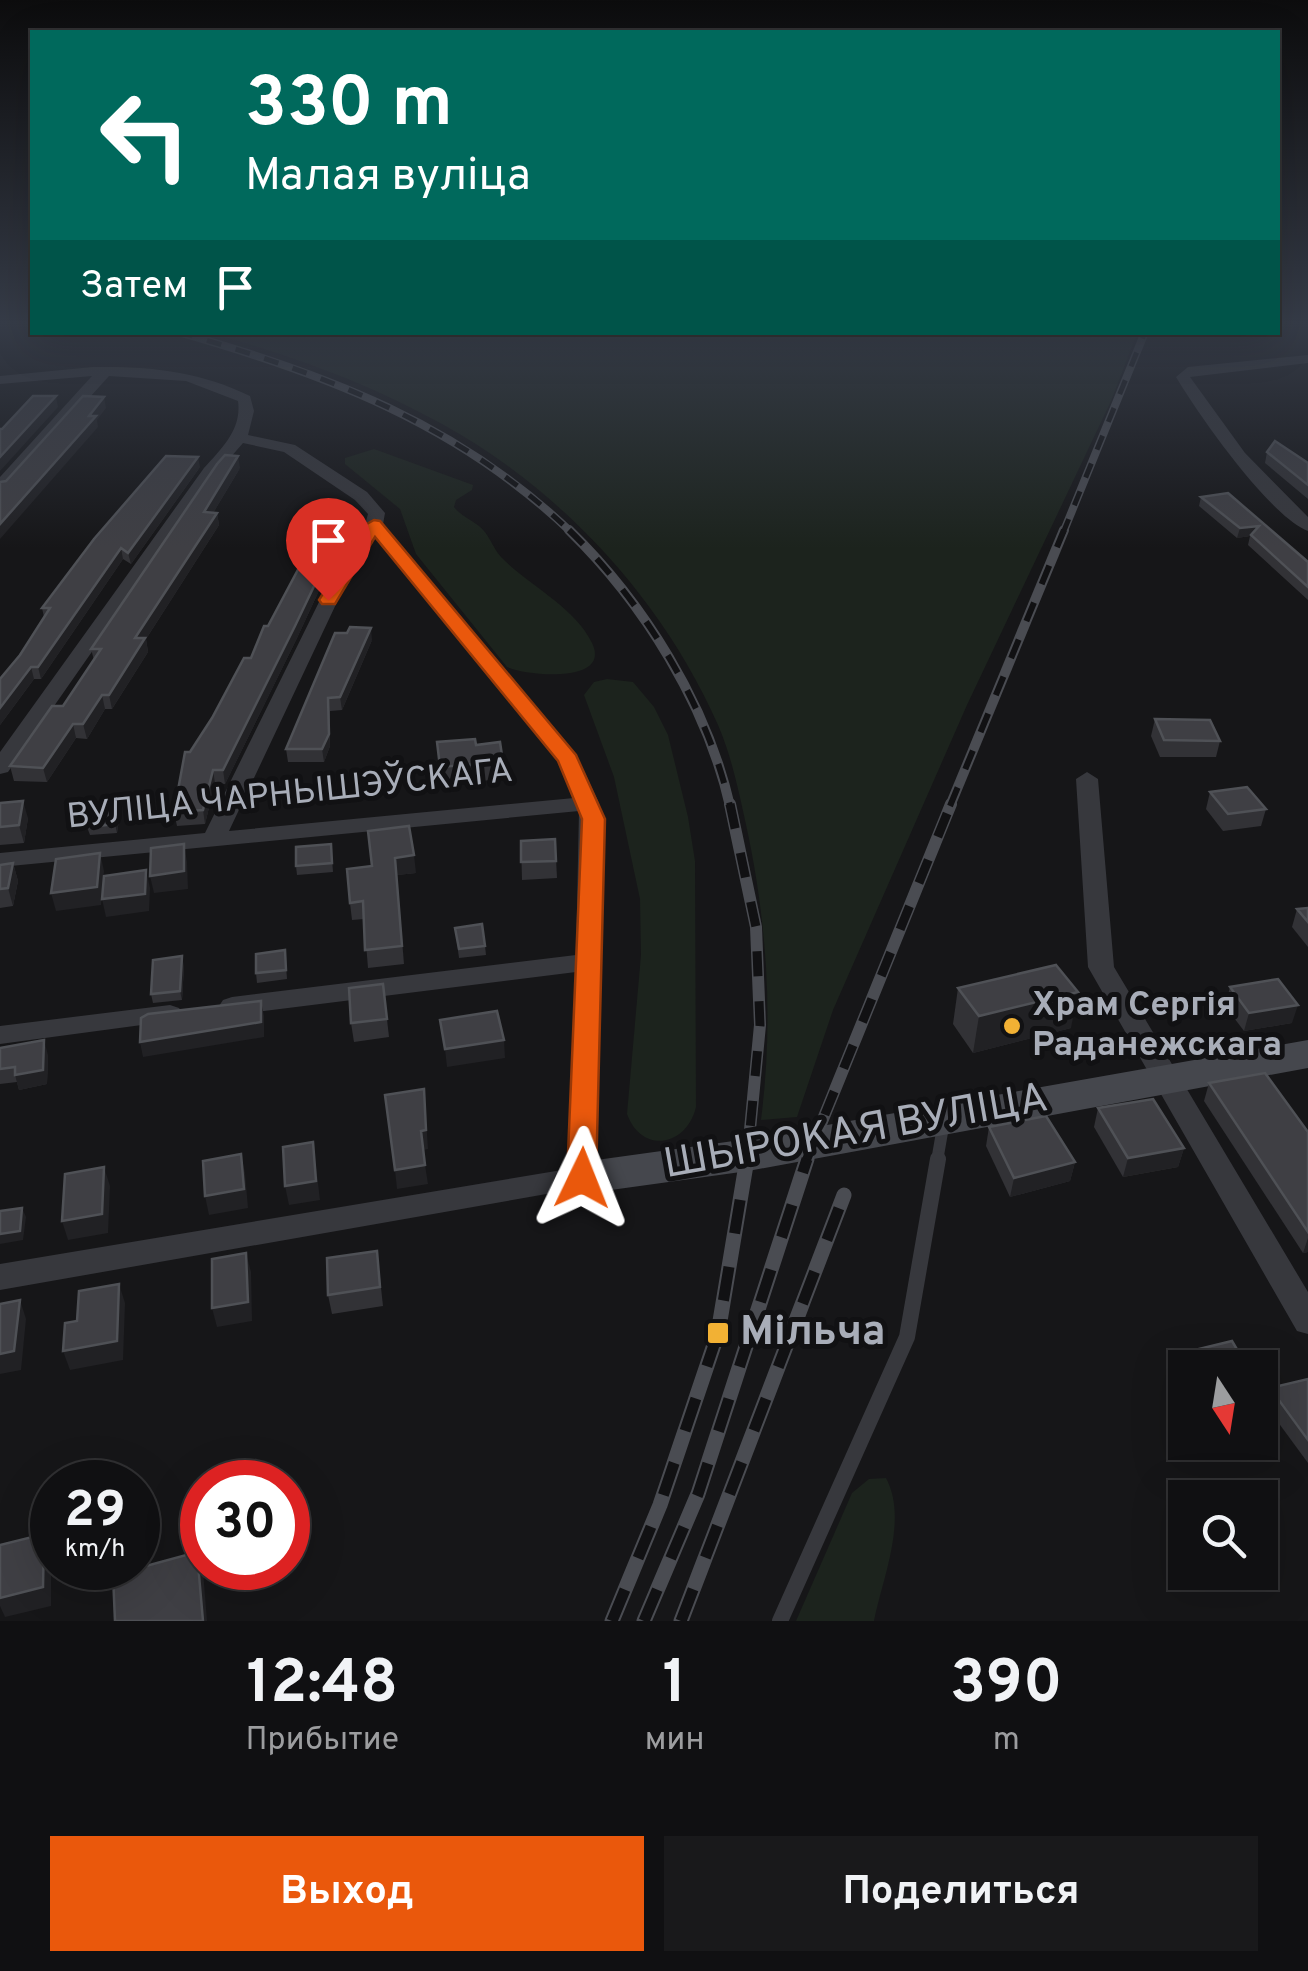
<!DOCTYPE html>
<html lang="ru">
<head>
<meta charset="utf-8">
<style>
	body { margin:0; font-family:Overpass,sans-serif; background:#19191b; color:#f1f3f6; height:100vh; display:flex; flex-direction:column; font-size:38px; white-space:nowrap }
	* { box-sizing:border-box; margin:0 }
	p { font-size:32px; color:#9c9d9f }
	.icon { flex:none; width:55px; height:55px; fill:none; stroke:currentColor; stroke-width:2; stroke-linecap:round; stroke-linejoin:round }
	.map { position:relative; height:1621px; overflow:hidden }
	.drawer { display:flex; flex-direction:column; background:#101012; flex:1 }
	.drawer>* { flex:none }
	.top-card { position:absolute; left:30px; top:30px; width:1250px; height:305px; border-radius:0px; box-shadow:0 10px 40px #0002,0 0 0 2px #303032; background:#00695c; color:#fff; overflow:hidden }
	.needle { width:65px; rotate:168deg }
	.buttons { position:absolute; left:1168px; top:1350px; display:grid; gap:20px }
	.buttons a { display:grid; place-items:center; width:110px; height:110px; border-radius:0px; background:#101012; box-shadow:0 10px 40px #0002,0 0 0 2px #303032; font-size:50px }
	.speed { position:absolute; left:30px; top:1460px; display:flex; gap:20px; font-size:50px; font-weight:700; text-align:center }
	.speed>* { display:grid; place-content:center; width:130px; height:130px; border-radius:50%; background:#101012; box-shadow:0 10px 40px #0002,0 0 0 2px #303032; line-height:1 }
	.speed small { font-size:25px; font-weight:400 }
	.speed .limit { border:15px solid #d22; background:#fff; color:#111 }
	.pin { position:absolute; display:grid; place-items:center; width:85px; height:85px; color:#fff; margin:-102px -42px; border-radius:50% 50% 50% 0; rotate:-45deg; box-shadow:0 0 10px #0007 }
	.pin .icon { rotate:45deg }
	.me { position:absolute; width:110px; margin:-55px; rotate:2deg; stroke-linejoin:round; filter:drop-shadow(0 0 8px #0008) }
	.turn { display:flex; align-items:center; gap:35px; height:210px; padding:0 50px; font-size:45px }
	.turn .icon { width:130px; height:130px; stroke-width:2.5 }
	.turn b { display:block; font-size:70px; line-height:85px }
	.then { display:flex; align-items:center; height:95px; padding:0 50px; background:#0003; gap:20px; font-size:38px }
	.eta { display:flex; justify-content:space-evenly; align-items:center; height:170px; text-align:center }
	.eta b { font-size:60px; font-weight:700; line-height:70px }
	.action { display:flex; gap:20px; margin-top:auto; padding:20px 50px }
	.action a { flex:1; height:115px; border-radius:0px; background:#ea580c; color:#fff; font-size:40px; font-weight:700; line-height:115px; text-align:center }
	.action a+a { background:#19191b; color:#f1f3f6 }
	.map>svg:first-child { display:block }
	.green { fill:#1c231d }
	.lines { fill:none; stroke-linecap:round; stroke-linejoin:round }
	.lane-far1 { stroke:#37383d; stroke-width:12 }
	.lane { stroke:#37383d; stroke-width:16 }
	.street { fill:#37383d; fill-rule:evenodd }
	.secondary { fill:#45474d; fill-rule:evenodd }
	.rail-far3-casing { stroke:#4a4c52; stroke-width:8 }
	.rail-far2-casing { stroke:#4a4c52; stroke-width:10 }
	.rail-far1-casing { stroke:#4a4c52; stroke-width:12 }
	.rail-casing { stroke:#4a4c52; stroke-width:15 }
	.rail-far3 { stroke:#111113; stroke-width:5; stroke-dasharray:15; stroke-linecap:butt }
	.rail-far2 { stroke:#111113; stroke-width:6; stroke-dasharray:20; stroke-linecap:butt }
	.rail-far1 { stroke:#111113; stroke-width:9; stroke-dasharray:25; stroke-linecap:butt }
	.rail { stroke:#111113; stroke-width:11; stroke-dasharray:34; stroke-linecap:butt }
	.wall { fill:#323236 }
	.shaded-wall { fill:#212124 }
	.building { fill:#3f3f44; stroke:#4f5156; stroke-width:2.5 }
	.route { fill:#ea580c; stroke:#983908; stroke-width:2.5 }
	.poi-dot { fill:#f2b134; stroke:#111113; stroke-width:4 }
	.labels { text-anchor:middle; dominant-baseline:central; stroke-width:10; stroke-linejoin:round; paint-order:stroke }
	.street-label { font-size:35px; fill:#a8adb8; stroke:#111113 }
	.poi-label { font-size:35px; font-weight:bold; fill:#a8adb8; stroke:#111113; text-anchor:start }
	.near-street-label { font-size:42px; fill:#a8adb8; stroke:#111113 }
	.near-poi-label { font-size:42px; font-weight:bold; fill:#a8adb8; stroke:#111113; text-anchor:start }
</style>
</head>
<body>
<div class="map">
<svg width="1308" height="1621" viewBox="0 0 1308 1621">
	<rect width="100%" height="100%" fill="#161618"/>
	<g class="green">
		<path d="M210 333H1137L1111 401 967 705 833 1010 797 1117 761 1120C774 1018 767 919 745 820 738 788 731 755 718 725 663 600 562 490 442 424 368 383 291 355 210 333Z"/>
		<path d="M374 449 473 485 472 490 456 500 454 507C461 516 470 519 479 526 490 535 492 547 501 557 528 585 575 607 592 643 612 684 526 676 507 667L416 554 400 509 345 464V458Z"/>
		<path d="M607 679 633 682 654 707 668 735 688 817 695 861 696 1107C687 1146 642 1155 627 1114L641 955 640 899 614 777 584 695 594 682Z"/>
		<path d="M886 1478C908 1519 883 1577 874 1621H796L852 1493 869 1479Z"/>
	</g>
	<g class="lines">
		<polyline class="lane-far1" points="937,1161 944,1121"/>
		<polyline class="lane" points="780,1621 907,1337 938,1159"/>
		<g class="street">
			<path d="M1308 355V363L1190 377 1245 453 1308 517V531C1270 517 1198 414 1176 377L1188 367Z"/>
			<path d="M93 367C150 366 199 371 250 396L254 411 248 435 295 445 367 492 385 513 383 524 576 754 599 803 604 819 597 1178 592 1186 0 1290V1264L568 1169 576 972 232 1015 223 1012 219 1006 223 1000 232 997 576 955 579 811 0 867V853L205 833 320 600 365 525 368 514 355 500 284 452 243 443 216 474 8 772 0 774V752L204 468C222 448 242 429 238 401L186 381 109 376 6 490 0 492V477L92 376 0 384V376ZM375 537 558 761 574 798 229 831 338 600Z"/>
			<polygon points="1087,772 1098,779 1114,967 1308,1292 1308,1334 1297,1331 1088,967 1076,779"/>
			<polygon points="170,1005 179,1008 183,1014 179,1020 0,1044 0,1026"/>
		</g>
		<polygon class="secondary" points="1308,1040 1308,1068 748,1171 582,1194 567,1190 561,1178 567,1166 582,1162 748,1139"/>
		<defs>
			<g id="rail-far3">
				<path d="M178 332C326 374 459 424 572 533"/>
				<polyline points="1063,533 1145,332"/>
			</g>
			<g id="rail-far2">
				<path d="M569 530C644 603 707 705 730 806"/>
				<polyline points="950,806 1064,530"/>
			</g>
			<g id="rail-far1">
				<polyline points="730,804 756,927 760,1025 747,1161"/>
				<polyline points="806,1161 951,804"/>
			</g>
			<g id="rail">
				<polyline points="612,1621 660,1505 718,1333 747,1159"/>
				<polyline points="644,1621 698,1494 807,1159"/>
				<polyline points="681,1621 844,1195"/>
			</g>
		</defs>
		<use href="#rail-far3" class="rail-far3-casing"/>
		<use href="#rail-far2" class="rail-far2-casing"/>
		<use href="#rail-far1" class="rail-far1-casing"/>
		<use href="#rail" class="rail-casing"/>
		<use href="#rail-far3" class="rail-far3"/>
		<use href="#rail-far2" class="rail-far2"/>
		<use href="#rail-far1" class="rail-far1"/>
		<use href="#rail" class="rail"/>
	</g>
	<g class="wall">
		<polygon points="1267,452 1308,463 1308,499 1265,463"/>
		<polygon points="200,467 131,564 123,559 41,679 34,679 0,725 0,679 20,655 44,617 42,608"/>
		<polygon points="240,468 213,513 217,513 219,525 146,639 148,652 112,709 105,709 87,739 76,738 47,782 14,781 10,766 63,706 94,660 91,649"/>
		<polygon points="1201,497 1308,562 1308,600 1248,545 1250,536 1237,538 1199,506"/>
		<polygon points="348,528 297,638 225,784 215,783 205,824 177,826 174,812 190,752 251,658 268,626"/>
		<polygon points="372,640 342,710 330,711 330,746 324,762 288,762 286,749"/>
		<polygon points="1155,719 1220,741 1216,757 1160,757 1151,736"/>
		<polygon points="437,742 476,745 503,762 505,779 441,784"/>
		<polygon points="1210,792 1266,809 1261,826 1223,831 1206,809"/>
		<polygon points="0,803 28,818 24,843 0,845"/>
		<polygon points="120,813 117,833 90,835 87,827"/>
		<polygon points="555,839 557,878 522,880 521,841"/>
		<polygon points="331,844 333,872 297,875 296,866"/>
		<polygon points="13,863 18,881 13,906 0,908 0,865"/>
		<polygon points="372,866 416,873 397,875 404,964 368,968 364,919 352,920 350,903"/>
		<polygon points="1308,908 1308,947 1292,927 1297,909"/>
		<polygon points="455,928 485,946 486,955 459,958"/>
		<polygon points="285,950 287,979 257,983 256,973"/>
		<polygon points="184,966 182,1000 153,1003 151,994"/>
		<polygon points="383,984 389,1037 354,1042 351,1023"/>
		<polygon points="1230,987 1292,1023 1244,1031 1225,1006"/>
		<polygon points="958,988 1071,1028 973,1053 953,1024"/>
		<polygon points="0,1048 48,1055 47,1084 19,1090 17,1082 0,1084"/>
		<polygon points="1209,1083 1308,1132 1308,1252 1303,1253 1204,1101"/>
		<polygon points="1098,1108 1184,1148 1178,1167 1123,1177 1094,1127"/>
		<polygon points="989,1127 1075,1162 1070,1181 1010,1197 986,1146"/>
		<polygon points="377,1251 383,1306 332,1314 328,1295"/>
		<polygon points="1174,1355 1185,1368 1185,1388 1172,1365"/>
		<polygon points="1308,1379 1308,1463 1264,1403 1270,1388"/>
	</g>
	<g class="shaded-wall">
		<polygon points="56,396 58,407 0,471 0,457"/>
		<polygon points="104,397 106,408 97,420 98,427 0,539 0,524"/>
		<polygon points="238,456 240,468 206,525 204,512"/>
		<polygon points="198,457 200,467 131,564 128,553"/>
		<polygon points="217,513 219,525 146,639 148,652 112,709 109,695 135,638"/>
		<polygon points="347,517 348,528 297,638 225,784 223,770"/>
		<polygon points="1259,526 1256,535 1237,538 1240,528"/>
		<polygon points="121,548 123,559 41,679 38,667"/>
		<polygon points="371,628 372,640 342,710 340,697"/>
		<polygon points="31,667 34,679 0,725 0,708"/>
		<polygon points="102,695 105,709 87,739 83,724"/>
		<polygon points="328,698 330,746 324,762 322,749"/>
		<polygon points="73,724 76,738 47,782 43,768"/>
		<polygon points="213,770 215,783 205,824 203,810"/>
		<polygon points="23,801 28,818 24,843 19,825"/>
		<polygon points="118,804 120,813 117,833 115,824"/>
		<polygon points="184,844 187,862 188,889 154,893 150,876"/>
		<polygon points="100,853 104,871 101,905 56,911 51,893"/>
		<polygon points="414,855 416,873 397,875 404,964 395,858"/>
		<polygon points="13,863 18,881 13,906 8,888"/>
		<polygon points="146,870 150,888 149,911 106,917 102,899"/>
		<polygon points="182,956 184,966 182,1000 180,991"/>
		<polygon points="1078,992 1071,1028 973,1053 979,1016"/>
		<polygon points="261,1001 264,1016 264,1037 143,1057 140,1042"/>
		<polygon points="1298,1005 1292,1023 1244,1031 1249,1013"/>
		<polygon points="44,1040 48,1055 47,1084 19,1090 15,1075"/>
		<polygon points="504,1040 505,1058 447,1067 445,1049"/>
		<polygon points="424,1089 428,1149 423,1150 421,1131"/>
		<polygon points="313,1142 320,1200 289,1205 285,1186"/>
		<polygon points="1184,1148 1178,1167 1123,1177 1128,1158"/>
		<polygon points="241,1154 245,1173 248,1208 209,1215 205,1196"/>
		<polygon points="1075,1162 1070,1181 1010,1197 1014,1178"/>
		<polygon points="425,1165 428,1184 397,1189 395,1170"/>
		<polygon points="104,1167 110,1186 108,1233 68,1240 62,1221"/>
		<polygon points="22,1208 26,1217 23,1240 0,1244 0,1234"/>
		<polygon points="1308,1238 1308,1252 1303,1253"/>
		<polygon points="246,1253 251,1272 252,1321 217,1327 212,1308"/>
		<polygon points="119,1284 125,1303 123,1360 70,1370 63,1351"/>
		<polygon points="20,1300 26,1319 21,1370 0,1374 0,1354"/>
		<polygon points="44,1534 51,1552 51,1606 5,1617 0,1606 0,1598"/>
		<polygon points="197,1552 203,1571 207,1621 203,1621"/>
	</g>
	<g class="building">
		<polygon points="33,396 56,396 0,457 0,429 2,429"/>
		<polygon points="83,396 104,397 89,416 96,416 0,524 0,482 6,481"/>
		<polygon points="1275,441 1308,463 1308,485 1267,452"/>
		<polygon points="225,455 238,456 204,512 217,513 135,638 145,638 109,695 102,695 83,724 73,724 43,768 10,766 52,706 63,706 101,649 91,649 217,464"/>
		<polygon points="166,456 198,457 128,553 121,548 38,667 31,667 0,708 0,679 20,655 50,608 42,608 94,539"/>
		<polygon points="1228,493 1308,562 1308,587 1251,535 1259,526 1240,528 1201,497"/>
		<polygon points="326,517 347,517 295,626 223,770 213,770 203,810 174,812 185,752 190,752 212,718 244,658 251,658 264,626 268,626"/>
		<polygon points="350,627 371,628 340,697 328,698 329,734 322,749 286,749 335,633 347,633"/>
		<polygon points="1155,719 1210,720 1220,741 1164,740"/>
		<polygon points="475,739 476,745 500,742 503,762 440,767 437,742"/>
		<polygon points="1247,787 1266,809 1228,814 1210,792"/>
		<polygon points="23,801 19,825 0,827 0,803"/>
		<polygon points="118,804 115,824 87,827 91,807"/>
		<polygon points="409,826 414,855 395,858 402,946 365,950 363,901 350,903 347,869 372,866 368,831"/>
		<polygon points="555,839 556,861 521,862 521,841"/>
		<polygon points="184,844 184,871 150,876 151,848"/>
		<polygon points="331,844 332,863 296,866 296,847"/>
		<polygon points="100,853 97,887 51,893 56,859"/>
		<polygon points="13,863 8,888 0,889 0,865"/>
		<polygon points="146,870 145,894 102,899 104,876"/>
		<polygon points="1308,908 1308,922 1297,909"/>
		<polygon points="482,924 485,946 459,949 455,928"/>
		<polygon points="285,950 286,970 256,973 256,954"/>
		<polygon points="182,956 180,991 151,994 153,960"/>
		<polygon points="1056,965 1078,992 979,1016 958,988"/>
		<polygon points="1278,979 1298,1005 1249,1013 1230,987"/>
		<polygon points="383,984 387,1019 351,1023 349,988"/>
		<polygon points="261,1001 261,1022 140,1042 141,1018 148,1014"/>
		<polygon points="497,1011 504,1040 445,1049 440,1020"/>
		<polygon points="44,1040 43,1070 15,1075 15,1067 0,1069 0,1048"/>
		<polygon points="1265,1073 1308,1132 1308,1232 1209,1083"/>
		<polygon points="424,1089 426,1130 421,1131 425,1165 395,1170 385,1095"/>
		<polygon points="1153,1099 1184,1148 1128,1158 1098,1108"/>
		<polygon points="1046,1116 1075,1162 1014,1178 989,1127"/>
		<polygon points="313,1142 316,1181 285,1186 283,1147"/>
		<polygon points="241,1154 244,1189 205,1196 203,1161"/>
		<polygon points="104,1167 102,1214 62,1221 65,1174"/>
		<polygon points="22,1208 20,1231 0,1234 0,1211"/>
		<polygon points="377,1251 380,1287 328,1295 327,1258"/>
		<polygon points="246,1253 248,1302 212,1308 212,1259"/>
		<polygon points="119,1284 117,1341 63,1351 65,1323 77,1321 79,1291"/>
		<polygon points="20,1300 14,1351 0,1354 0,1304"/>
		<polygon points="1232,1341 1248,1368 1185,1368 1185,1373 1174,1355"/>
		<polygon points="1308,1379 1308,1440 1270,1388"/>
		<polygon points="44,1534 43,1587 0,1598 0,1545"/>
		<polygon points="197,1552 203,1621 115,1621 113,1575"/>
	</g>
	<linearGradient id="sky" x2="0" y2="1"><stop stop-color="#0c0c0d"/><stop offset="0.59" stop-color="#363c48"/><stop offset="1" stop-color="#363c48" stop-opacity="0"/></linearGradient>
	<rect width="1308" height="548" fill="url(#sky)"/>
	<polygon class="route" points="374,520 380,521 576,755 605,819 596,1178 592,1186 582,1189 571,1186 567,1178 582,819 558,761 375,537 335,604 322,604 319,600 365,525"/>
	<g class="poi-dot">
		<circle cx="1012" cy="1026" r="10"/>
		<rect x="706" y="1321" width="24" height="24" rx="5"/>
	</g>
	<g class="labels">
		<g class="street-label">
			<text transform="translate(290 795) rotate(-6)">ВУЛІЦА ЧАРНЫШЭЎСКАГА</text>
		</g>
		<g class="poi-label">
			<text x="1032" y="1006">Храм Сергія<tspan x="1032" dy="40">Раданежскага</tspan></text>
		</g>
		<g class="near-street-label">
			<text transform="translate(856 1133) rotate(-10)">ШЫРОКАЯ ВУЛІЦА</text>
		</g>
		<g class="near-poi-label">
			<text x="740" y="1333">Мільча</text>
		</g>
	</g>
</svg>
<div class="buttons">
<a><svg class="needle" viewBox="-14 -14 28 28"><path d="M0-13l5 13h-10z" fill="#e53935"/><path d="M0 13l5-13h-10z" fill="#9c9d9f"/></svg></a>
<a><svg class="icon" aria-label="search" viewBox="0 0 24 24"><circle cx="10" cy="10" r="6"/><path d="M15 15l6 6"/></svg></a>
</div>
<div class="speed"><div>29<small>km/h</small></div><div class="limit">30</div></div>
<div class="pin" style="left:328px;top:600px;background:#d93025"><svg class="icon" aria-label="arrive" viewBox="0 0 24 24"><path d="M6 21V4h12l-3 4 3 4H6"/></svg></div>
<svg class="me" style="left:582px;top:1178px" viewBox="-20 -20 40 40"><path d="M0-17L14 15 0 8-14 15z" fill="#ea580c" stroke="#fff" stroke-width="4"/></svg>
<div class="top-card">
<div class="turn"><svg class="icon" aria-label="left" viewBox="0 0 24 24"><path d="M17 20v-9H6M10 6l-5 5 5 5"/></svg><div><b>330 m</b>Малая вуліца</div></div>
<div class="then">Затем<svg class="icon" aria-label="arrive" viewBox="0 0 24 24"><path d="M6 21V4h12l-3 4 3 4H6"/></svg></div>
</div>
</div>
<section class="drawer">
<div class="eta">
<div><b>12:48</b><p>Прибытие</p></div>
<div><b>1</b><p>мин</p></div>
<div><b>390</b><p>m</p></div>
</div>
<div class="action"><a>Выход</a><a>Поделиться</a></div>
</section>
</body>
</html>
